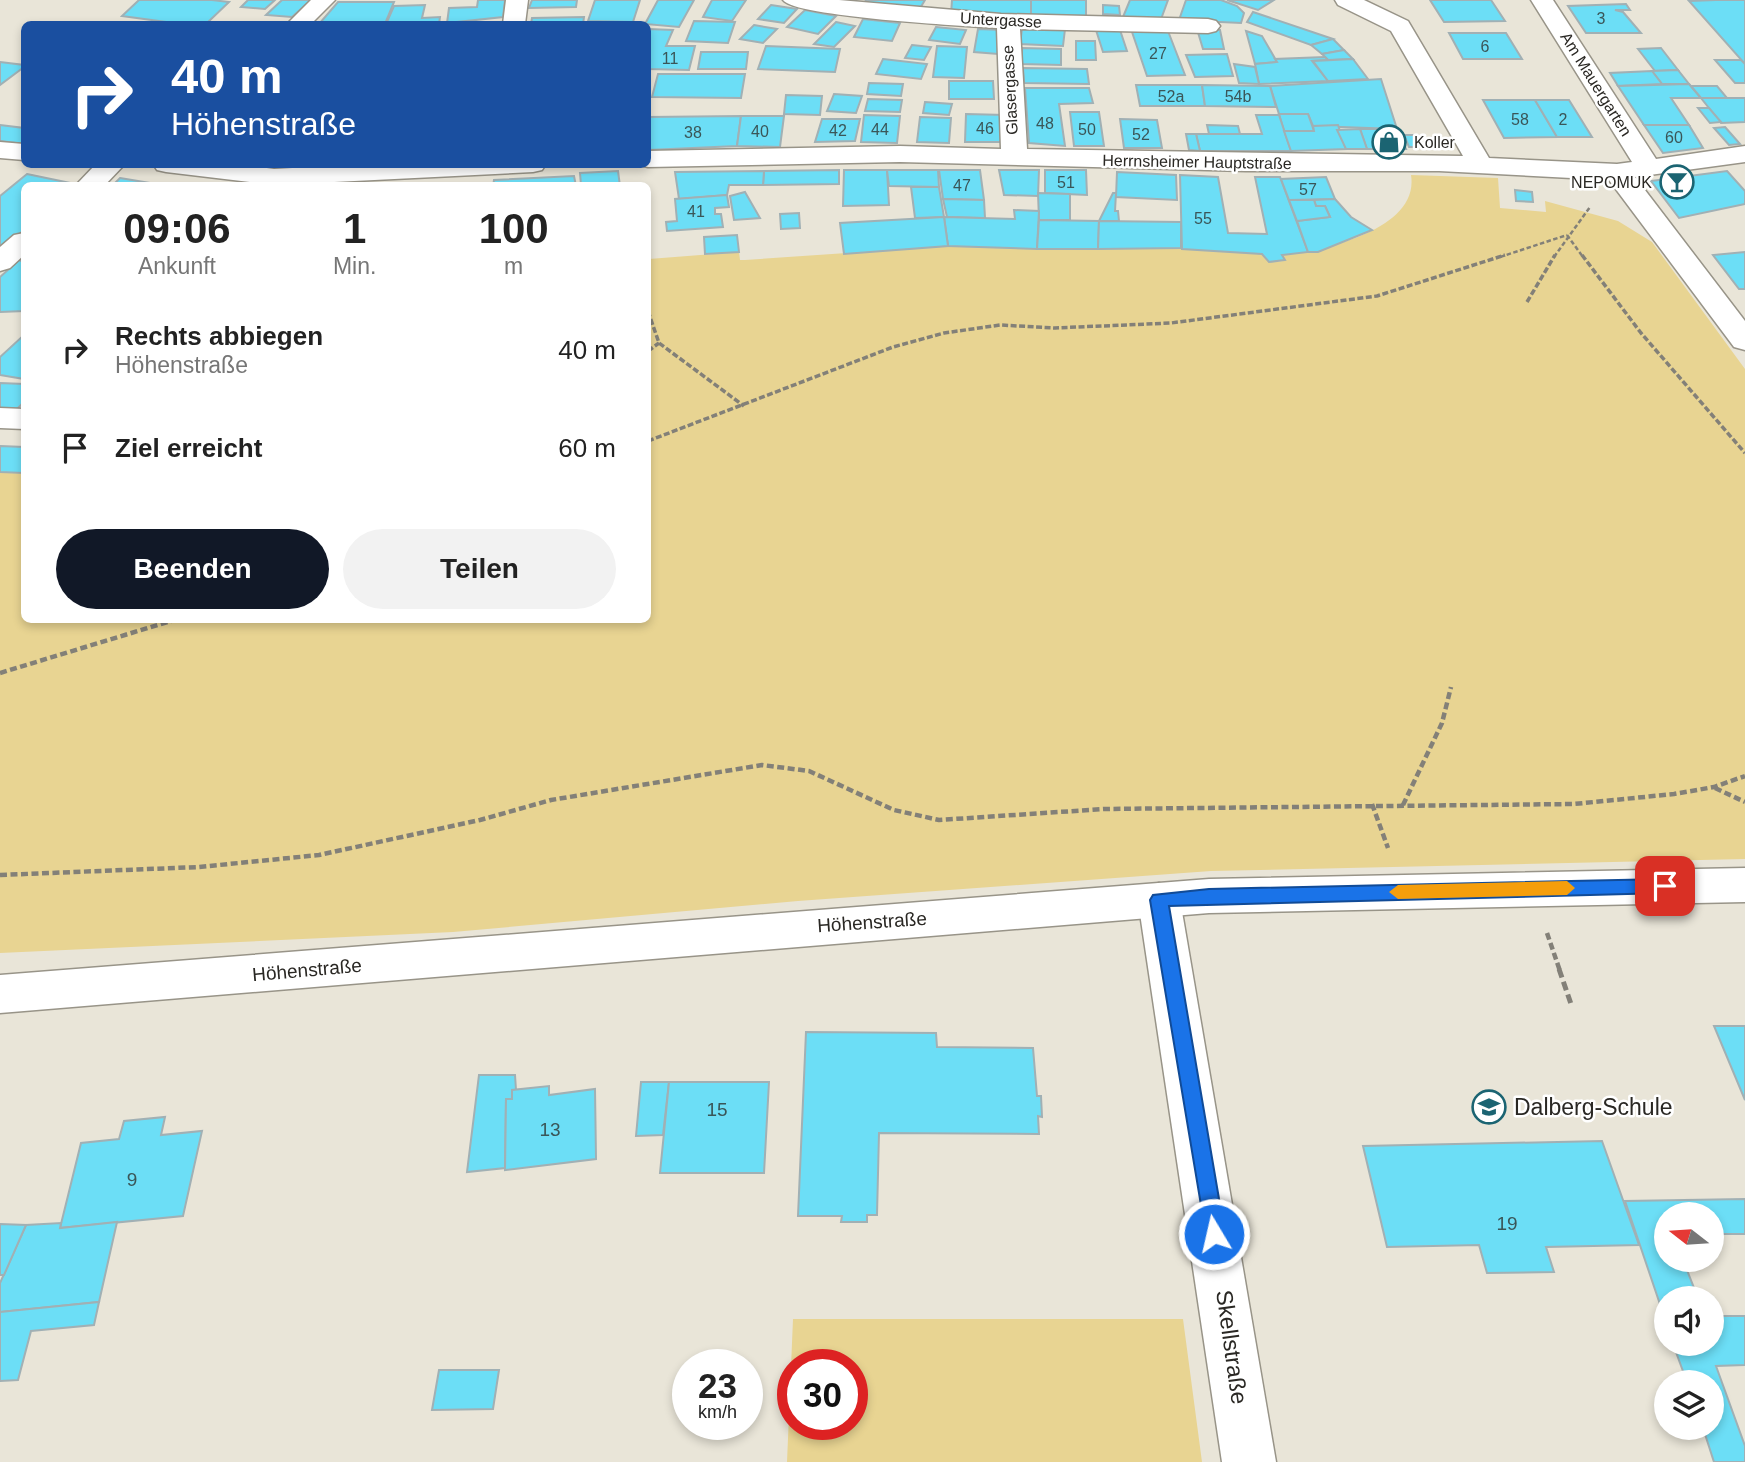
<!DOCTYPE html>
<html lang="de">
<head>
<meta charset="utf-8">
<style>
	body { margin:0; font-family:Arial,sans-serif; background:#f2f2f2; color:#222; height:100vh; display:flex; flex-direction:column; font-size:26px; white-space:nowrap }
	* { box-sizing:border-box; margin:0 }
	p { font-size:23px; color:#767676 }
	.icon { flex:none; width:38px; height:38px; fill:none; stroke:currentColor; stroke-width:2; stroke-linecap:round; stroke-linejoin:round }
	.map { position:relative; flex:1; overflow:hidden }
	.drawer { position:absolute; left:21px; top:182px; width:630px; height:441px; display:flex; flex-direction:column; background:#fff; border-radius:10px; box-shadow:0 4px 10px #0003 }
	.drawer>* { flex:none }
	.hud { position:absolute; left:21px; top:21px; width:630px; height:147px; border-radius:10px; box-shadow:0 4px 10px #0003; background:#1a4fa0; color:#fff; overflow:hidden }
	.needle { width:46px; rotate:287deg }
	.buttons { position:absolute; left:1654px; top:1202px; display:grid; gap:14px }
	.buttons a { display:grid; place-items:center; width:70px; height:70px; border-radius:50%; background:#fff; box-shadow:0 4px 10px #0003; font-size:35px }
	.speed { position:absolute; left:672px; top:1349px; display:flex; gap:14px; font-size:35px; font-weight:700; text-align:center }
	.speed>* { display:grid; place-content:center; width:91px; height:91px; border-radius:50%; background:#fff; box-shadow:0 4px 10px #0003; line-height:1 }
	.speed small { font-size:18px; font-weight:400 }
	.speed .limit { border:10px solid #d22; background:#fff; color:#111 }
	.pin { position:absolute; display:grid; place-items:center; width:60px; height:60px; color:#fff; margin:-30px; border-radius:14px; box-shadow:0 4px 10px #0006 }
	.me { position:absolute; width:77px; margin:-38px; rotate:351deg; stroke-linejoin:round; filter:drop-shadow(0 0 5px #0008) }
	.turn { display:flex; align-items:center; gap:24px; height:147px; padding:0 35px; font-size:32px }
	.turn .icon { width:91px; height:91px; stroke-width:2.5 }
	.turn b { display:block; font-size:49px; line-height:60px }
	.eta { display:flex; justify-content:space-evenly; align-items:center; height:119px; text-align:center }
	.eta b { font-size:42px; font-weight:800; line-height:49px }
	.primary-button { display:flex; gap:14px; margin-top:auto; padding:14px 35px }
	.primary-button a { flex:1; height:80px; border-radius:42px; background:#111827; color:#fff; font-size:28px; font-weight:800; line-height:80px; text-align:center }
	.primary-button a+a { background:#f2f2f2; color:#222 }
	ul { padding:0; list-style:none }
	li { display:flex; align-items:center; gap:21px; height:98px; padding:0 35px }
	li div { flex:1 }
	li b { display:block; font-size:26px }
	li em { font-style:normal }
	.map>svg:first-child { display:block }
	.green { fill:#e8d492; fill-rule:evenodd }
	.building { fill:#6cdef6; stroke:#a1b0b4; stroke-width:2 }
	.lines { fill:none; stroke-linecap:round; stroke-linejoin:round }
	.minor-casing { stroke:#989488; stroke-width:3 }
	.major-casing { stroke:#989488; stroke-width:3 }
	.path-far3 { stroke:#838078; stroke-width:2.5; stroke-dasharray:4.5 2.5; stroke-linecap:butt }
	.path-far2 { stroke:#838078; stroke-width:3.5; stroke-dasharray:6 2.5; stroke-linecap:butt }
	.path-far1 { stroke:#838078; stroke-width:4.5; stroke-dasharray:7 3.5; stroke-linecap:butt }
	.path { stroke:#838078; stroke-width:5; stroke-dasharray:9 4.5; stroke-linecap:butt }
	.minor { fill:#fff; fill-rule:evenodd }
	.major { fill:#fff; fill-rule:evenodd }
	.route { fill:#1a73e8; stroke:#114b97; stroke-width:2 }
	.slow { fill:#f59e0b }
	.labels { text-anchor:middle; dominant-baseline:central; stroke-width:5; stroke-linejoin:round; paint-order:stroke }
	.number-label { font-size:16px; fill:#3a5658 }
	.far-street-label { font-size:16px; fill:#2a2824; stroke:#fff }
	.far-poi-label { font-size:16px; fill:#2a2824; stroke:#fff; text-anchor:start }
	.street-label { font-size:19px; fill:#2a2824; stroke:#fff }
	.near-number-label { font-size:19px; fill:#3a5658 }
	.near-poi-label { font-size:23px; fill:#2a2824; stroke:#fff; text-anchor:start }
	.near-street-label { font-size:23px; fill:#2a2824; stroke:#fff }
</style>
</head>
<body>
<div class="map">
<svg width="1745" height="1462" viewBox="0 0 1745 1462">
	<rect width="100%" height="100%" fill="#e9e5d8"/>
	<g class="green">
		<path d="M1411 175 1498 178 1500 208 1546 212 1545 201 1618 221 1652 242 1745 369V859L1211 871 798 901 453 932 0 953V472L24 473V620H648L649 259 739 252 740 260H745L948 246 1181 248 1262 254 1269 262 1284 261 1282 255C1321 251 1420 230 1411 175Z"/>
		<path d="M793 1319H1183L1202 1462H787ZM852 1365V1424H793V1365Z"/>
	</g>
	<g class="building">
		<polygon points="139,0 212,0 229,2 206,24 181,24 122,16"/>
		<polygon points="248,0 275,0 265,9 241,7"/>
		<polygon points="282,0 311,0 292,17 266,15"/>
		<polygon points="478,0 505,0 503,17 447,23 449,8 477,7"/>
		<polygon points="532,0 577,0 576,7 529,8"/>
		<polygon points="595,0 640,0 633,22 588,21"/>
		<polygon points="658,0 694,0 679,27 645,24"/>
		<polygon points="712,0 746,0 732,21 703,17"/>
		<polygon points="866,0 925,0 919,10 864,4"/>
		<polygon points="952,0 1031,0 1031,17 951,15"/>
		<polygon points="1031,0 1086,0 1086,16 1031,17"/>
		<polygon points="1130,0 1168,0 1160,22 1123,17"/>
		<polygon points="1186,0 1221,0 1237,6 1244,13 1241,23 1179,20"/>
		<polygon points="1227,0 1274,0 1258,10"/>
		<polygon points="1430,0 1491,0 1505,21 1444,22"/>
		<polygon points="1716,0 1745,0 1745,64 1689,1"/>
		<polygon points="338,2 394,2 385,24 319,24"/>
		<polygon points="1626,4 1630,10 1615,10 1623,12 1641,33 1586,33 1568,6"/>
		<polygon points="425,5 422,18 440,17 439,24 386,24 394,6"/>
		<polygon points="771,5 797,9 784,23 758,19"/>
		<polygon points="1103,5 1119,6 1120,15 1103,14"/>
		<polygon points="805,10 836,16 818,34 787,27"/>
		<polygon points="1253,12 1333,39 1311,45 1247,22"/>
		<polygon points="584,17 583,24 531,24 532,18"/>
		<polygon points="863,19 900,23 892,41 854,37"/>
		<polygon points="694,21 735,22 728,43 686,41"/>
		<polygon points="836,22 855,26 834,47 814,44"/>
		<polygon points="754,25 777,29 763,43 740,39"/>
		<polygon points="936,27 966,30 960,44 929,40"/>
		<polygon points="648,29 673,30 666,46 695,46 689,70 648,69"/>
		<polygon points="978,29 1002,30 998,54 974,52"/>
		<polygon points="1022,29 1065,29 1063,46 1020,44"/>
		<polygon points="1197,29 1220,30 1224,49 1203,49"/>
		<polygon points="1096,30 1120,30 1127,51 1103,52"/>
		<polygon points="1168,31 1185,75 1147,76 1132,32"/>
		<polygon points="1246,31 1262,36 1277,62 1255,64"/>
		<polygon points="1449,33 1506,33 1522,59 1463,59"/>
		<polygon points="1333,39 1344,50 1322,54 1311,45"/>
		<polygon points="1076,41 1095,41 1096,60 1076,60"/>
		<polygon points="912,45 931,47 924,60 905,58"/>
		<polygon points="766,46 840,49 835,72 758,69"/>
		<polygon points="937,46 967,47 964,78 933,77"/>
		<polygon points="1022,48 1061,49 1061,65 1022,64"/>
		<polygon points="1661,48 1678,70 1655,71 1638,49"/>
		<polygon points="1344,50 1353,59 1328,60 1322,54"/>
		<polygon points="701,52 748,52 746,69 698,69"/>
		<polygon points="1227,54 1233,76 1195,77 1186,55"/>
		<polygon points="1325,57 1328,60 1312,61 1328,81 1259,84 1255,64 1277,62 1275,59"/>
		<polygon points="883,59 927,64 921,79 876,74"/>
		<polygon points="1353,59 1368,79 1328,81 1313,61"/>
		<polygon points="1715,60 1741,60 1745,64 1745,83 1735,83"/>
		<polygon points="0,62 24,65 24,67 0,85"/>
		<polygon points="1234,64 1255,67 1259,84 1239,83"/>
		<polygon points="1023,68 1087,69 1089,84 1024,83"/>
		<polygon points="1678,70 1689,84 1662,84 1652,71"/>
		<polygon points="1652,71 1662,84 1618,86 1610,73"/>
		<polygon points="658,74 745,74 741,98 652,97"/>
		<polygon points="1381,79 1397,129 1313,126 1308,114 1279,114 1270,86"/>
		<polygon points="949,81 993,81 994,99 949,99"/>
		<polygon points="869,83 903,84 901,96 867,94"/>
		<polygon points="1689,84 1701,98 1671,98 1689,125 1644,125 1618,86"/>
		<polygon points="1136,85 1202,85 1205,106 1140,106"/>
		<polygon points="1202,85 1270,86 1276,107 1205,106"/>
		<polygon points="1691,86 1717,86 1727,98 1701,98"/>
		<polygon points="1025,88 1089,88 1093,103 1059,104 1065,146 1029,143"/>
		<polygon points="834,94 862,96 856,113 827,111"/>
		<polygon points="786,95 822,96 820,115 784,114"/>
		<polygon points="1701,98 1745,98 1745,122 1721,123"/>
		<polygon points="868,99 902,100 900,112 865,111"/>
		<polygon points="1483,100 1535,100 1557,137 1504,138"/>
		<polygon points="1535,100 1569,100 1592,137 1557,137"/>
		<polygon points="925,102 952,104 949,115 923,113"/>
		<polygon points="1698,108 1709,108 1721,122 1710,123"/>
		<polygon points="1070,112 1099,112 1104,146 1074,146"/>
		<polygon points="966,114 1005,115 1004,142 965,142"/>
		<polygon points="1279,114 1308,114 1314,131 1284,131"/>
		<polygon points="864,115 900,116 897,143 861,142"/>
		<polygon points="1256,115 1279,115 1291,151 1200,151 1196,134 1262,134"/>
		<polygon points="741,116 737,146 648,150 648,117"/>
		<polygon points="741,116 784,116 780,147 737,146"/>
		<polygon points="920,117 951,118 949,143 917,142"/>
		<polygon points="822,119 860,119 855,141 815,142"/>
		<polygon points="1120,119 1157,120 1162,148 1124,148"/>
		<polygon points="0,125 24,128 24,144 0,141"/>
		<polygon points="1207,125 1238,126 1240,134 1209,134"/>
		<polygon points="1338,125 1346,149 1291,151 1284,131 1314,131 1313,126"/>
		<polygon points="1644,125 1689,125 1703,148 1663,153"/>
		<polygon points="1725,127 1740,144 1729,145 1714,128"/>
		<polygon points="1360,129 1397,129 1406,149 1367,149"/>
		<polygon points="1360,129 1367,149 1346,149 1337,130"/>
		<polygon points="1186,134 1196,134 1200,151 1189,150"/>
		<polygon points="1404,135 1418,135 1423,147 1409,147"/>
		<polygon points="839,170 839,184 763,185 764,171"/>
		<polygon points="844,170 887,170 889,205 843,206"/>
		<polygon points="887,170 938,170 939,187 889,186"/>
		<polygon points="939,170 980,170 984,200 943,199"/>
		<polygon points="999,170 1039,170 1038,196 1004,195"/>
		<polygon points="1045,170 1086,170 1087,195 1045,193"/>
		<polygon points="618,171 620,186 579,186 581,185 580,173"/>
		<polygon points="764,171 763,185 729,185 727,195 679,199 675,172"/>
		<polygon points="1727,171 1745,191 1745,204 1679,218 1651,181"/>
		<polygon points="1117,172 1176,175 1177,200 1116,197"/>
		<polygon points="27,174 80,185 24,186 24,230 0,250 0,196"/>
		<polygon points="1180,175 1218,177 1228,233 1267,234 1255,177 1280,177 1308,252 1282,255 1285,260 1269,262 1262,254 1182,249"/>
		<polygon points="574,176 576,186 493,186 494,180"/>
		<polygon points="1326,177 1335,199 1289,200 1281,179"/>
		<polygon points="120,178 162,185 112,186"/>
		<polygon points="911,187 939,187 944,217 915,218"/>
		<polygon points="1515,190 1532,192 1533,202 1516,201"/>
		<polygon points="745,192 760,218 734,220 730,196"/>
		<polygon points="1038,193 1070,194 1070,220 1039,220"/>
		<polygon points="1113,193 1116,193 1115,211 1118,211 1119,221 1099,221"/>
		<polygon points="727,195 729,207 715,208 715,214 721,214 723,227 667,231 666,222 677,221 675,199"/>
		<polygon points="943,199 984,200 985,218 947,217"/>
		<polygon points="1335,199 1351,217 1372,230 1318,252 1308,252 1297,221 1330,217 1325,206 1316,206 1314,200"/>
		<polygon points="1289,200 1314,200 1316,206 1325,206 1330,217 1297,221"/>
		<polygon points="1014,210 1039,211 1037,249 948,246 944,217 1015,219"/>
		<polygon points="799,213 800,228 781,229 780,214"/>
		<polygon points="944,217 948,246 844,254 840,223"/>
		<polygon points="1039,220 1099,221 1098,249 1037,249"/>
		<polygon points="1099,221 1181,222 1181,248 1098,249"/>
		<polygon points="737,235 739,252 705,254 704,237"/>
		<polygon points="1745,252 1745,289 1739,289 1713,255"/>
		<polygon points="19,260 24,262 24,311 0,312 0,277"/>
		<polygon points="24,335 24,379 0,375 0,357"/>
		<polygon points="0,383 24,384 24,402 16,410 0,410"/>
		<polygon points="0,446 24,447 24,473 0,472"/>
		<polygon points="1714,1026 1745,1026 1745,1100"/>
		<polygon points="806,1032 936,1033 937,1047 1033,1048 1037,1096 1041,1096 1042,1117 1038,1116 1039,1134 879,1133 877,1215 867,1215 867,1222 841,1222 842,1216 798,1216"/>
		<polygon points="479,1075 515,1075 516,1090 512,1090 512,1099 506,1099 505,1168 467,1172"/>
		<polygon points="641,1082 669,1082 663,1135 636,1136"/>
		<polygon points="669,1082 769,1082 764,1173 660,1173"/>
		<polygon points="549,1086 549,1095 595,1089 596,1159 505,1170 506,1099 512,1099 512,1090"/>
		<polygon points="165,1117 161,1135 202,1131 183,1216 60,1228 81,1143 119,1139 124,1121"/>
		<polygon points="1602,1141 1639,1245 1546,1247 1554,1272 1487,1273 1479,1245 1387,1247 1363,1146"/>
		<polygon points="1745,1199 1745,1234 1712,1234 1712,1214 1666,1214 1666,1260 1683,1260 1698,1298 1666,1298 1666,1322 1625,1201"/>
		<polygon points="117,1222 99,1302 0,1312 0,1283 26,1225 61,1223 60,1228"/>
		<polygon points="0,1224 26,1225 4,1275 0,1275"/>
		<polygon points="99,1302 94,1325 31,1331 18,1380 0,1381 0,1312"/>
		<polygon points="1712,1316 1745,1316 1745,1365 1716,1366 1745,1446 1745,1462 1714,1462 1703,1428 1712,1428 1712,1382 1687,1382 1673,1344 1712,1344"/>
		<polygon points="439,1370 499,1370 493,1409 432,1410"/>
	</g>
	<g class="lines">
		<defs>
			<g id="minor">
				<polygon points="311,0 335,0 311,24 287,24"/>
				<polygon points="506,0 528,0 525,24 503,24"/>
				<path d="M783 0H839L1001 14 1208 19 1216 21 1220 26 1216 31 1208 33 1020 29 1027 149 1463 156 1391 31 1338 5 1335 0H1364L1408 21 1489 158 1617 164 1632 162 1531 0H1553L1656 159 1745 146V162L1635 177 1745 321V350L1734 347 1609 180 1439 171H1246L900 162 648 167 639 165 648 164V151L900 146 1001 149 997 28C967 26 794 17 783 0Z"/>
				<polygon points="0,142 24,144 24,160 0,158"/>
				<polygon points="96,164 125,164 104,186 75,186"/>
				<polygon points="153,164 236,164 274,169 365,164 546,164 542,170 533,172 274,185 166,172 157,170"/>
				<polygon points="24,233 24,255 10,268 0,271 0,247 14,235"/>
				<polygon points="0,408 24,409 24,429 0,428"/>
				<polygon points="1159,883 1174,888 1180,900 1276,1462 1222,1462 1138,900 1144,888"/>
			</g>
			<polygon id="major" points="1745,868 1745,902 1209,913 0,1013 0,975 1209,879"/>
		</defs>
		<use href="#minor" class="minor-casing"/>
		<use href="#major" class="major-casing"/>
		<g class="path-far3">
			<polyline points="1567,235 1583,257"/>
			<polyline points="1500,257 1567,235"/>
			<polyline points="1554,257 1590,207"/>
		</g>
		<g class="path-far2">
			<polyline points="1582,255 1641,333 1745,453"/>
			<polyline points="1527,302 1555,255"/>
			<polyline points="648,311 659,343 744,406"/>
			<polyline points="648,351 659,343"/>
			<polyline points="648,441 893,347 944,333 1000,325 1055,328 1171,323 1377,296 1505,255"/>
		</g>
		<g class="path-far1">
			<polyline points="0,673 174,620"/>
			<polyline points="1715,788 1745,802"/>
			<polyline points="1372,804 1388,848"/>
			<polyline points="1403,805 1442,723 1451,687"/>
			<polyline points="0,875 199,867 319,855 480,820 551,800 762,765 809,771 894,810 939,820 1104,809 1574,804 1674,794 1714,787 1745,776"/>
			<polyline points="1547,933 1560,971"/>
		</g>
		<polyline class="path" points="1559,969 1571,1004"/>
		<use href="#minor" class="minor"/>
		<use href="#major" class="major"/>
	</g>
	<polygon class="route" points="1665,879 1674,886 1665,893 1169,906 1225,1234 1222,1241 1214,1243 1207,1241 1150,900 1153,895 1209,889"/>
	<polygon class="slow" points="1567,881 1575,888 1567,895 1398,899 1389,892 1398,885"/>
	<defs>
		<symbol id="shop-ring" viewBox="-11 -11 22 22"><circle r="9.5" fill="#fff" stroke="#1b6472" stroke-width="1.5"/><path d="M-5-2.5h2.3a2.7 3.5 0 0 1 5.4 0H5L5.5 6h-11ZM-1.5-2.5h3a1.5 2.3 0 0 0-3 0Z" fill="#1b6472"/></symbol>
		<symbol id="bar-ring" viewBox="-11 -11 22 22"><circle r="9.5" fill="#fff" stroke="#1b6472" stroke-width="1.5"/><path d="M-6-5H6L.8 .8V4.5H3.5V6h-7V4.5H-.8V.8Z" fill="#1b6472"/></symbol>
		<symbol id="school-ring" viewBox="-11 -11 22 22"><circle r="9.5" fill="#fff" stroke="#1b6472" stroke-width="1.5"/><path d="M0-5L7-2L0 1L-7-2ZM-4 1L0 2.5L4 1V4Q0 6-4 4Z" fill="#1b6472"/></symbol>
	</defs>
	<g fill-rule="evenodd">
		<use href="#shop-ring" x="1370" y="123" width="38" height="38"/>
		<use href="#bar-ring" x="1658" y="163" width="38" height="38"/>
		<use href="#school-ring" x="1470" y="1088" width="38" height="38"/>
	</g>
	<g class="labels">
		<g class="number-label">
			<text x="1601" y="18">3</text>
			<text x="1485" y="46">6</text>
			<text x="1158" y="53">27</text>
			<text x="670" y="58">11</text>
			<text x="1171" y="96">52a</text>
			<text x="1238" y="96">54b</text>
			<text x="1520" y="119">58</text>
			<text x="1563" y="119">2</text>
			<text x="1045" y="123">48</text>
			<text x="985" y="128">46</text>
			<text x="880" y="129">44</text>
			<text x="1087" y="129">50</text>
			<text x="838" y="130">42</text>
			<text x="760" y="131">40</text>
			<text x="693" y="132">38</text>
			<text x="1141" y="134">52</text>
			<text x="1674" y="137">60</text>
			<text x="1066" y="182">51</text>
			<text x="962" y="185">47</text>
			<text x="1308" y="189">57</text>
			<text x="696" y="211">41</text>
			<text x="1203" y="218">55</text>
		</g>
		<g class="far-street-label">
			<text transform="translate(1001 20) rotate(3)">Untergasse</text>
			<text transform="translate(1596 84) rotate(58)">Am Mauergarten</text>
			<text transform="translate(1010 90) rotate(-93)">Glasergasse</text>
			<text transform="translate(1197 162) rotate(1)">Herrnsheimer Hauptstraße</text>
		</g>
		<g class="far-poi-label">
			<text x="1414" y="142">Koller</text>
			<text x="1652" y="182" text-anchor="end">NEPOMUK</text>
		</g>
		<g class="street-label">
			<text transform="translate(872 922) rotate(-4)">Höhenstraße</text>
			<text transform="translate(307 970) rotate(-5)">Höhenstraße</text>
		</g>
		<g class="near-number-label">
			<text x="717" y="1109">15</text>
			<text x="550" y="1129">13</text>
			<text x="132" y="1179">9</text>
			<text x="1507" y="1223">19</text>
		</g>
		<g class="near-poi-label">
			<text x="1514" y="1107">Dalberg-Schule</text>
		</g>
		<g class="near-street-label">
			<text transform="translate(1232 1347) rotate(82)">Skellstraße</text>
		</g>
	</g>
</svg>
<div class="buttons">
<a><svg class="needle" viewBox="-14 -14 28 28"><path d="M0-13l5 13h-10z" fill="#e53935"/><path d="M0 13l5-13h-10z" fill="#767676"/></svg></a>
<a><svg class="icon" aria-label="sound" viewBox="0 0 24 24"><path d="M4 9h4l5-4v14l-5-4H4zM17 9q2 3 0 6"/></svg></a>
<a><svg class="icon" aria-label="layers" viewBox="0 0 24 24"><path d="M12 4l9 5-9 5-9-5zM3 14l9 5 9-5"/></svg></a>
</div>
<div class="speed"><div>23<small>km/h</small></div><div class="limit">30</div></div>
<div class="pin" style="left:1665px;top:886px;background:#d93025"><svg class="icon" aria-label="arrive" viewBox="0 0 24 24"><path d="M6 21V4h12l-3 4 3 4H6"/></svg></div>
<svg class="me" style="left:1214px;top:1234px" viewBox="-20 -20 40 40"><circle r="17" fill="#1a73e8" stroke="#fff" stroke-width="3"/><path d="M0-11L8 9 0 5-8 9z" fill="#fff"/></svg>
<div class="hud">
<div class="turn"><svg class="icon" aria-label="right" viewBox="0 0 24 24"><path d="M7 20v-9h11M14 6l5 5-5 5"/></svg><div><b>40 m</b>Höhenstraße</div></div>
</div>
<section class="drawer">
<div class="eta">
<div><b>09:06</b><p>Ankunft</p></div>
<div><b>1</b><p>Min.</p></div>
<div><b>100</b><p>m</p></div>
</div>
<ul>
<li><svg class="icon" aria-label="right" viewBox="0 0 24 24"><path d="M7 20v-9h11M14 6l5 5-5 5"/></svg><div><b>Rechts abbiegen</b><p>Höhenstraße</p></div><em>40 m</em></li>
<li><svg class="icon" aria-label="arrive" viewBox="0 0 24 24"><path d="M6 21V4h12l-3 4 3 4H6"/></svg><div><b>Ziel erreicht</b></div><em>60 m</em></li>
</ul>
<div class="primary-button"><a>Beenden</a><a>Teilen</a></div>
</section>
</div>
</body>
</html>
